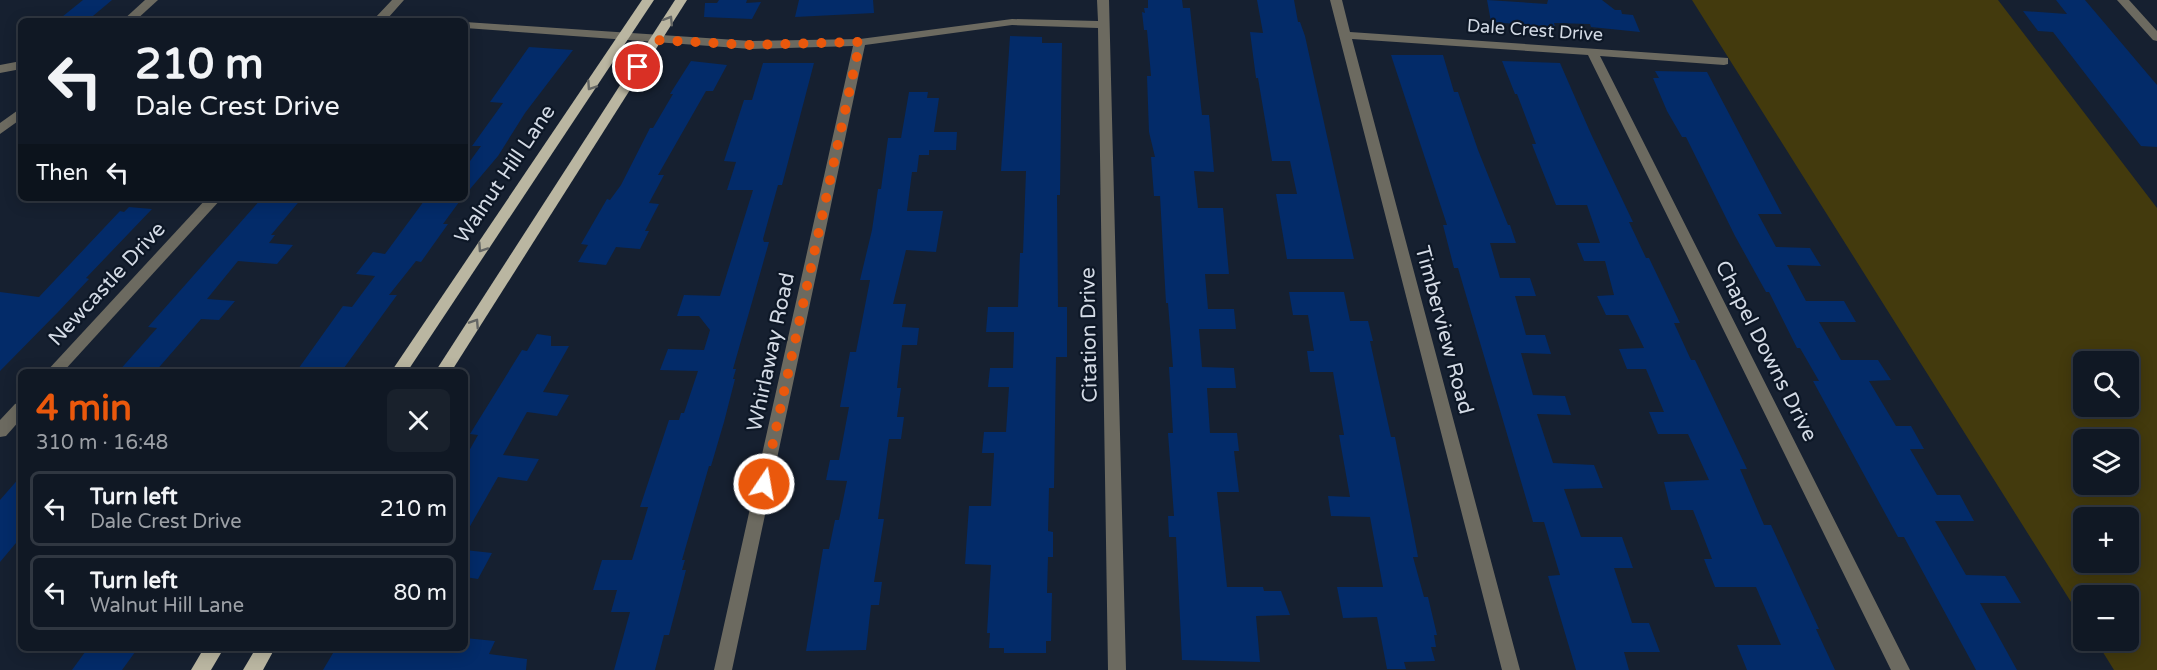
<!DOCTYPE html>
<html lang="en">
<head>
<meta charset="utf-8">
<style>
	body { margin:0; font-family:"Varela Round",sans-serif; background:#19212c; color:#f1f3f6; height:100vh; display:flex; flex-direction:column; font-size:22px; white-space:nowrap }
	* { box-sizing:border-box; margin:0 }
	p { font-size:20px; color:#9ca0a6 }
	.icon { flex:none; width:33px; height:33px; fill:none; stroke:currentColor; stroke-width:2; stroke-linecap:round; stroke-linejoin:round }
	.map { position:relative; flex:1; overflow:hidden }
	.drawer { position:absolute; left:18px; top:369px; width:450px; height:282px; display:flex; flex-direction:column; background:#101824; border-radius:9px; box-shadow:0 3px 15px #0003,0 0 0 2px #303741 }
	.drawer>* { flex:none }
	.top-card { position:absolute; left:18px; top:18px; width:450px; height:183px; border-radius:9px; box-shadow:0 3px 15px #0003,0 0 0 2px #303741; background:#101824; color:#f1f3f6; overflow:hidden }
	.buttons { position:absolute; left:2073px; top:351px; display:grid; gap:12px }
	.buttons a { display:grid; place-items:center; width:66px; height:66px; border-radius:9px; background:#101824; box-shadow:0 3px 15px #0003,0 0 0 2px #303741; font-size:30px }
	.pin { position:absolute; display:grid; place-items:center; width:51px; height:51px; color:#fff; margin:-26px; border:3px solid #fff; border-radius:50%; box-shadow:0 2px 6px #0007 }
	.me { position:absolute; width:66px; margin:-33px; rotate:12deg; stroke-linejoin:round; filter:drop-shadow(0 0 4px #0008) }
	.turn { display:flex; align-items:center; gap:21px; height:126px; padding:0 18px; font-size:27px }
	.turn .icon { width:78px; height:78px; stroke-width:2.5 }
	.turn b { display:block; font-size:42px; line-height:51px }
	.then { display:flex; align-items:center; height:57px; padding:0 18px; background:#0003; gap:12px; font-size:22px }
	.round { display:grid; place-items:center; flex:none; width:63px; height:63px; border-radius:9px; background:#19212c }
	.head { display:flex; align-items:center; justify-content:space-between; height:102px; padding:0 18px }
	h1 { font-size:36px; font-weight:800; line-height:45px; color:#ea580c }
	ul { padding:0; list-style:none }
	li { display:flex; align-items:center; gap:18px; height:75px; margin:0 12px 9px; padding:0 6px; border:3px solid #303741; border-radius:9px }
	li div { flex:1 }
	li b { display:block; font-size:22px }
	li em { font-style:normal }
	.map>svg:first-child { display:block }
	.green { fill:#433a0d; fill-rule:evenodd }
	.building { fill:#032b69 }
	.lines { fill:none; stroke-linecap:round; stroke-linejoin:round }
	.minor { fill:#6c6a60; fill-rule:evenodd }
	.major { fill:#bab6a1; fill-rule:evenodd }
	.oneway { stroke:#646664 }
	.route { stroke:#ea580c; stroke-width:10; stroke-dasharray:0 18 }
	.labels { text-anchor:middle; dominant-baseline:central; stroke-width:4.5; stroke-linejoin:round; paint-order:stroke }
	.far-street-label { font-size:18px; fill:#d3dae5; stroke:#0d1726 }
	.street-label { font-size:21px; fill:#d3dae5; stroke:#0d1726 }
</style>
</head>
<body>
<div class="map">
<svg width="2157" height="670" viewBox="0 0 2157 670">
	<rect width="100%" height="100%" fill="#162030"/>
	<path class="green" d="M1692 0H1998L2157 208V670H2114L2096 641 2128 640V596H2084L2083 621ZM2084 362H2128V406H2084ZM2084 440H2128V484H2084ZM2084 518H2128V562H2084Z"/>
	<g class="building">
		<polygon points="83,0 112,0 87,21 57,21"/>
		<polygon points="719,0 747,0 746,3 761,2 752,19 704,17 705,3 717,3"/>
		<polygon points="799,0 873,0 874,13 795,17"/>
		<polygon points="1148,0 1182,0 1183,8 1190,8 1202,115 1209,115 1214,172 1194,171 1198,208 1223,208 1229,274 1205,274 1208,309 1234,309 1236,329 1199,329 1202,367 1234,368 1236,388 1207,388 1210,433 1237,433 1239,451 1234,451 1239,492 1217,492 1227,587 1263,587 1264,591 1281,591 1290,615 1256,616 1260,662 1182,660 1176,537 1169,537 1168,516 1174,516 1168,433 1173,433 1169,367 1173,367 1168,303 1166,303 1160,196 1154,196 1151,157 1155,157 1149,132 1147,76 1151,76 1147,30 1144,30 1142,12 1145,13 1144,8 1148,8"/>
		<polygon points="1257,0 1294,0 1298,22 1300,22 1305,36 1354,259 1287,259 1276,194 1297,194 1290,161 1272,161 1258,78 1256,78 1250,32 1263,33"/>
		<polygon points="1487,0 1547,4 1548,0 1602,0 1615,10 1621,10 1622,14 1633,15 1640,32 1591,27 1590,24 1554,23 1555,27 1491,22"/>
		<polygon points="2056,0 2085,0 2157,85 2157,147 2141,146 2053,32 2038,31 2023,11 2067,14"/>
		<polygon points="1010,36 1042,37 1042,43 1062,43 1060,195 1057,195 1058,307 1067,307 1067,357 1056,357 1054,488 1049,488 1048,531 1053,532 1053,557 1048,557 1047,593 1052,593 1051,641 1046,641 1046,653 1004,653 1004,648 989,648 990,633 987,633 991,565 965,564 969,506 991,506 994,453 982,453 984,432 1006,432 1009,387 988,387 990,368 1013,368 1014,332 986,332 988,307 1018,307 1020,253 1023,253 1026,171 1001,171"/>
		<polygon points="529,47 573,50 525,113 498,156 465,195 465,168 481,146 472,146 503,103 490,102"/>
		<polygon points="1391,55 1443,55 1454,92 1458,92 1478,150 1508,225 1510,225 1516,243 1490,243 1500,278 1530,278 1536,296 1515,296 1526,335 1545,335 1551,354 1521,353 1533,395 1565,396 1571,415 1537,414 1553,463 1594,465 1603,488 1564,489 1581,537 1622,537 1633,568 1614,568 1632,623 1649,623 1660,652 1624,652 1629,670 1576,670 1548,576 1560,575 1544,522 1533,522 1458,268 1454,268 1443,225 1447,225"/>
		<polygon points="691,61 727,65 713,91 706,91 658,175 664,175 649,203 659,204 645,231 649,231 640,249 616,247 606,265 578,262 588,245 581,244 607,199 610,200 621,185 650,128 653,128 673,94 670,94"/>
		<polygon points="1502,61 1560,63 1591,134 1633,222 1629,222 1646,258 1649,258 1680,323 1674,323 1691,360 1695,360 1747,469 1740,469 1764,525 1771,525 1819,629 1816,629 1835,670 1747,670 1737,645 1781,645 1756,587 1715,587 1704,559 1712,559 1693,510 1671,510 1664,482 1709,480 1688,434 1658,434 1649,412 1664,412 1646,369 1627,369 1619,349 1644,348 1628,315 1606,315 1597,296 1614,295 1605,261 1584,261 1577,243 1600,243 1587,205 1556,205 1533,147 1532,144 1536,144 1517,94 1515,94"/>
		<polygon points="763,63 814,63 782,185 778,185 763,239 764,242 769,242 733,369 736,369 733,379 735,379 724,422 711,466 709,466 682,560 685,560 682,570 686,570 669,635 664,635 655,670 614,670 630,612 611,612 617,590 593,590 602,560 632,560 648,507 640,507 669,420 679,420 681,413 684,413 698,371 660,370 668,349 704,350 710,330 699,316 677,316 684,295 720,296 753,190 727,190 736,162 724,161 744,100 752,100"/>
		<polygon points="1655,71 1707,72 1782,214 1758,214 1776,247 1810,248 1821,266 1787,265 1806,301 1844,301 1856,322 1819,322 1841,360 1878,360 1891,380 1869,381 1896,426 1911,426 1924,449 1910,449 1937,495 1960,495 1974,521 1935,521 1966,575 2005,576 2021,603 1980,603 2017,670 1976,670 1904,537 1898,537 1813,381 1819,381 1800,348 1797,348 1769,292 1766,292 1735,236 1686,137 1682,137 1667,111 1653,78 1659,78"/>
		<polygon points="909,92 928,92 927,98 939,98 934,132 957,132 956,150 929,150 929,155 919,155 917,172 912,172 907,211 943,211 936,252 906,250 893,304 906,304 902,327 919,328 917,345 902,345 897,388 901,388 897,417 904,417 901,439 889,439 878,519 884,519 874,582 882,582 879,605 871,605 866,650 806,651 823,549 829,549 835,520 839,520 847,481 826,480 830,460 839,460 849,407 840,407 850,352 856,352 870,280 860,280 872,230 878,189 881,189 888,138 901,138"/>
		<polygon points="262,198 302,198 271,235 275,235 269,243 293,245 277,264 238,261 207,299 235,301 219,320 201,319 155,372 118,372 157,328 148,327"/>
		<polygon points="435,198 462,198 443,224 448,224 421,262 416,261 389,295 397,295 341,372 296,372 343,306 352,307 375,276 356,274 373,252 385,254 424,201 432,202"/>
		<polygon points="129,207 152,209 86,278 89,279 59,311 0,371 0,292 39,297 120,211 124,212"/>
		<polygon points="1289,292 1344,292 1350,321 1368,321 1373,341 1370,341 1391,437 1395,437 1418,557 1413,557 1424,597 1428,597 1437,635 1434,635 1436,647 1431,647 1435,661 1404,662 1406,669 1387,669 1377,617 1343,618 1337,587 1383,587 1370,517 1331,516 1328,496 1350,497 1339,435 1344,435 1333,372 1310,372 1307,351 1314,351 1308,315 1293,315"/>
		<polygon points="537,334 551,336 551,346 569,346 543,392 569,395 557,416 527,412 503,455 539,459 527,481 498,477 465,535 465,458 478,435 470,434 522,350 527,351"/>
		<polygon points="21,476 21,537 0,562 0,500"/>
		<polygon points="465,550 492,553 478,579 465,577"/>
		<polygon points="465,638 495,641 489,654 527,659 526,670 323,670 336,648 397,648 431,653 434,648 465,648"/>
		<polygon points="88,648 138,648 122,670 72,670"/>
	</g>
	<g class="lines">
		<g class="minor">
			<polygon points="145,0 158,0 135,21 122,21"/>
			<polygon points="392,0 404,0 388,18 399,19 401,21 362,21 364,19 375,18"/>
			<polygon points="1097,0 1109,0 1126,670 1108,670 1098,28 1012,25 865,45 732,670 714,670 853,46 751,49 465,28 465,22 751,41 860,39 1012,19 1098,21"/>
			<polygon points="1330,0 1342,0 1350,32 1728,58 1728,64 1724,65 1600,56 1910,670 1891,670 1588,55 1352,39 1520,670 1502,670"/>
			<polygon points="2117,0 2129,0 2157,31 2157,41 2153,40"/>
			<polygon points="21,61 21,69 0,73 0,65"/>
			<polygon points="21,108 21,119 0,134 0,123"/>
			<polygon points="207,198 222,198 63,372 46,372"/>
			<polygon points="21,402 21,419 6,436 0,437 0,420 15,404"/>
		</g>
		<g class="major">
			<polygon points="642,0 654,0 407,372 391,372"/>
			<polygon points="675,0 687,0 451,372 435,372"/>
			<polygon points="204,648 224,648 211,670 191,670"/>
			<polygon points="256,648 275,648 263,670 243,670"/>
		</g>
	</g>
	<defs><path id="oneway-chevron" d="M-2-3.5L2.5 0L-2 3.5" fill="none" stroke-width="1.6" stroke-linecap="round" stroke-linejoin="round" transform="scale(1.5)"/></defs>
	<g class="oneway">
		<use href="#oneway-chevron" transform="translate(669 20) rotate(-58)"/>
		<use href="#oneway-chevron" transform="translate(591 86) rotate(124)"/>
		<use href="#oneway-chevron" transform="translate(482 248) rotate(124)"/>
		<use href="#oneway-chevron" transform="translate(475 323) rotate(-57)"/>
	</g>
	<g class="lines">
		<polyline class="route" points="638,67 656,40 751,45 860,42 764,484"/>
	</g>
	<g class="labels">
		<g class="far-street-label">
			<text transform="translate(1535 30) rotate(4)">Dale Crest Drive</text>
		</g>
		<g class="street-label">
			<text transform="translate(505 174) rotate(-56)">Walnut Hill Lane</text>
			<text transform="translate(107 284) rotate(-47)">Newcastle Drive</text>
			<text transform="translate(1444 330) rotate(75)">Timberview Road</text>
			<text transform="translate(1089 335) rotate(-91)">Citation Drive</text>
			<text transform="translate(1766 351) rotate(63)">Chapel Downs Drive</text>
			<text transform="translate(771 352) rotate(-78)">Whirlaway Road</text>
		</g>
	</g>
</svg>
<div class="buttons">
<a><svg class="icon" aria-label="search" viewBox="0 0 24 24"><circle cx="10" cy="10" r="6"/><path d="M15 15l6 6"/></svg></a>
<a><svg class="icon" aria-label="layers" viewBox="0 0 24 24"><path d="M12 4l9 5-9 5-9-5zM3 14l9 5 9-5"/></svg></a>
<a>+</a>
<a>−</a>
</div>
<div class="pin" style="left:638px;top:67px;background:#d93025"><svg class="icon" aria-label="arrive" viewBox="0 0 24 24"><path d="M6 21V4h12l-3 4 3 4H6"/></svg></div>
<svg class="me" style="left:764px;top:484px" viewBox="-20 -20 40 40"><circle r="17" fill="#ea580c" stroke="#fff" stroke-width="3"/><path d="M0-11L8 9 0 5-8 9z" fill="#fff"/></svg>
<div class="top-card">
<div class="turn"><svg class="icon" aria-label="left" viewBox="0 0 24 24"><path d="M17 20v-9H6M10 6l-5 5 5 5"/></svg><div><b>210 m</b>Dale Crest Drive</div></div>
<div class="then">Then<svg class="icon" aria-label="left" viewBox="0 0 24 24"><path d="M17 20v-9H6M10 6l-5 5 5 5"/></svg></div>
</div>
<section class="drawer">
<div class="head"><div><h1>4 min</h1><p>310 m · 16:48</p></div><a class="round"><svg class="icon" aria-label="close" viewBox="0 0 24 24"><path d="M6 6l12 12M18 6L6 18"/></svg></a></div>
<ul>
<li><svg class="icon" aria-label="left" viewBox="0 0 24 24"><path d="M17 20v-9H6M10 6l-5 5 5 5"/></svg><div><b>Turn left</b><p>Dale Crest Drive</p></div><em>210 m</em></li>
<li><svg class="icon" aria-label="left" viewBox="0 0 24 24"><path d="M17 20v-9H6M10 6l-5 5 5 5"/></svg><div><b>Turn left</b><p>Walnut Hill Lane</p></div><em>80 m</em></li>
</ul>
</section>
</div>
</body>
</html>
